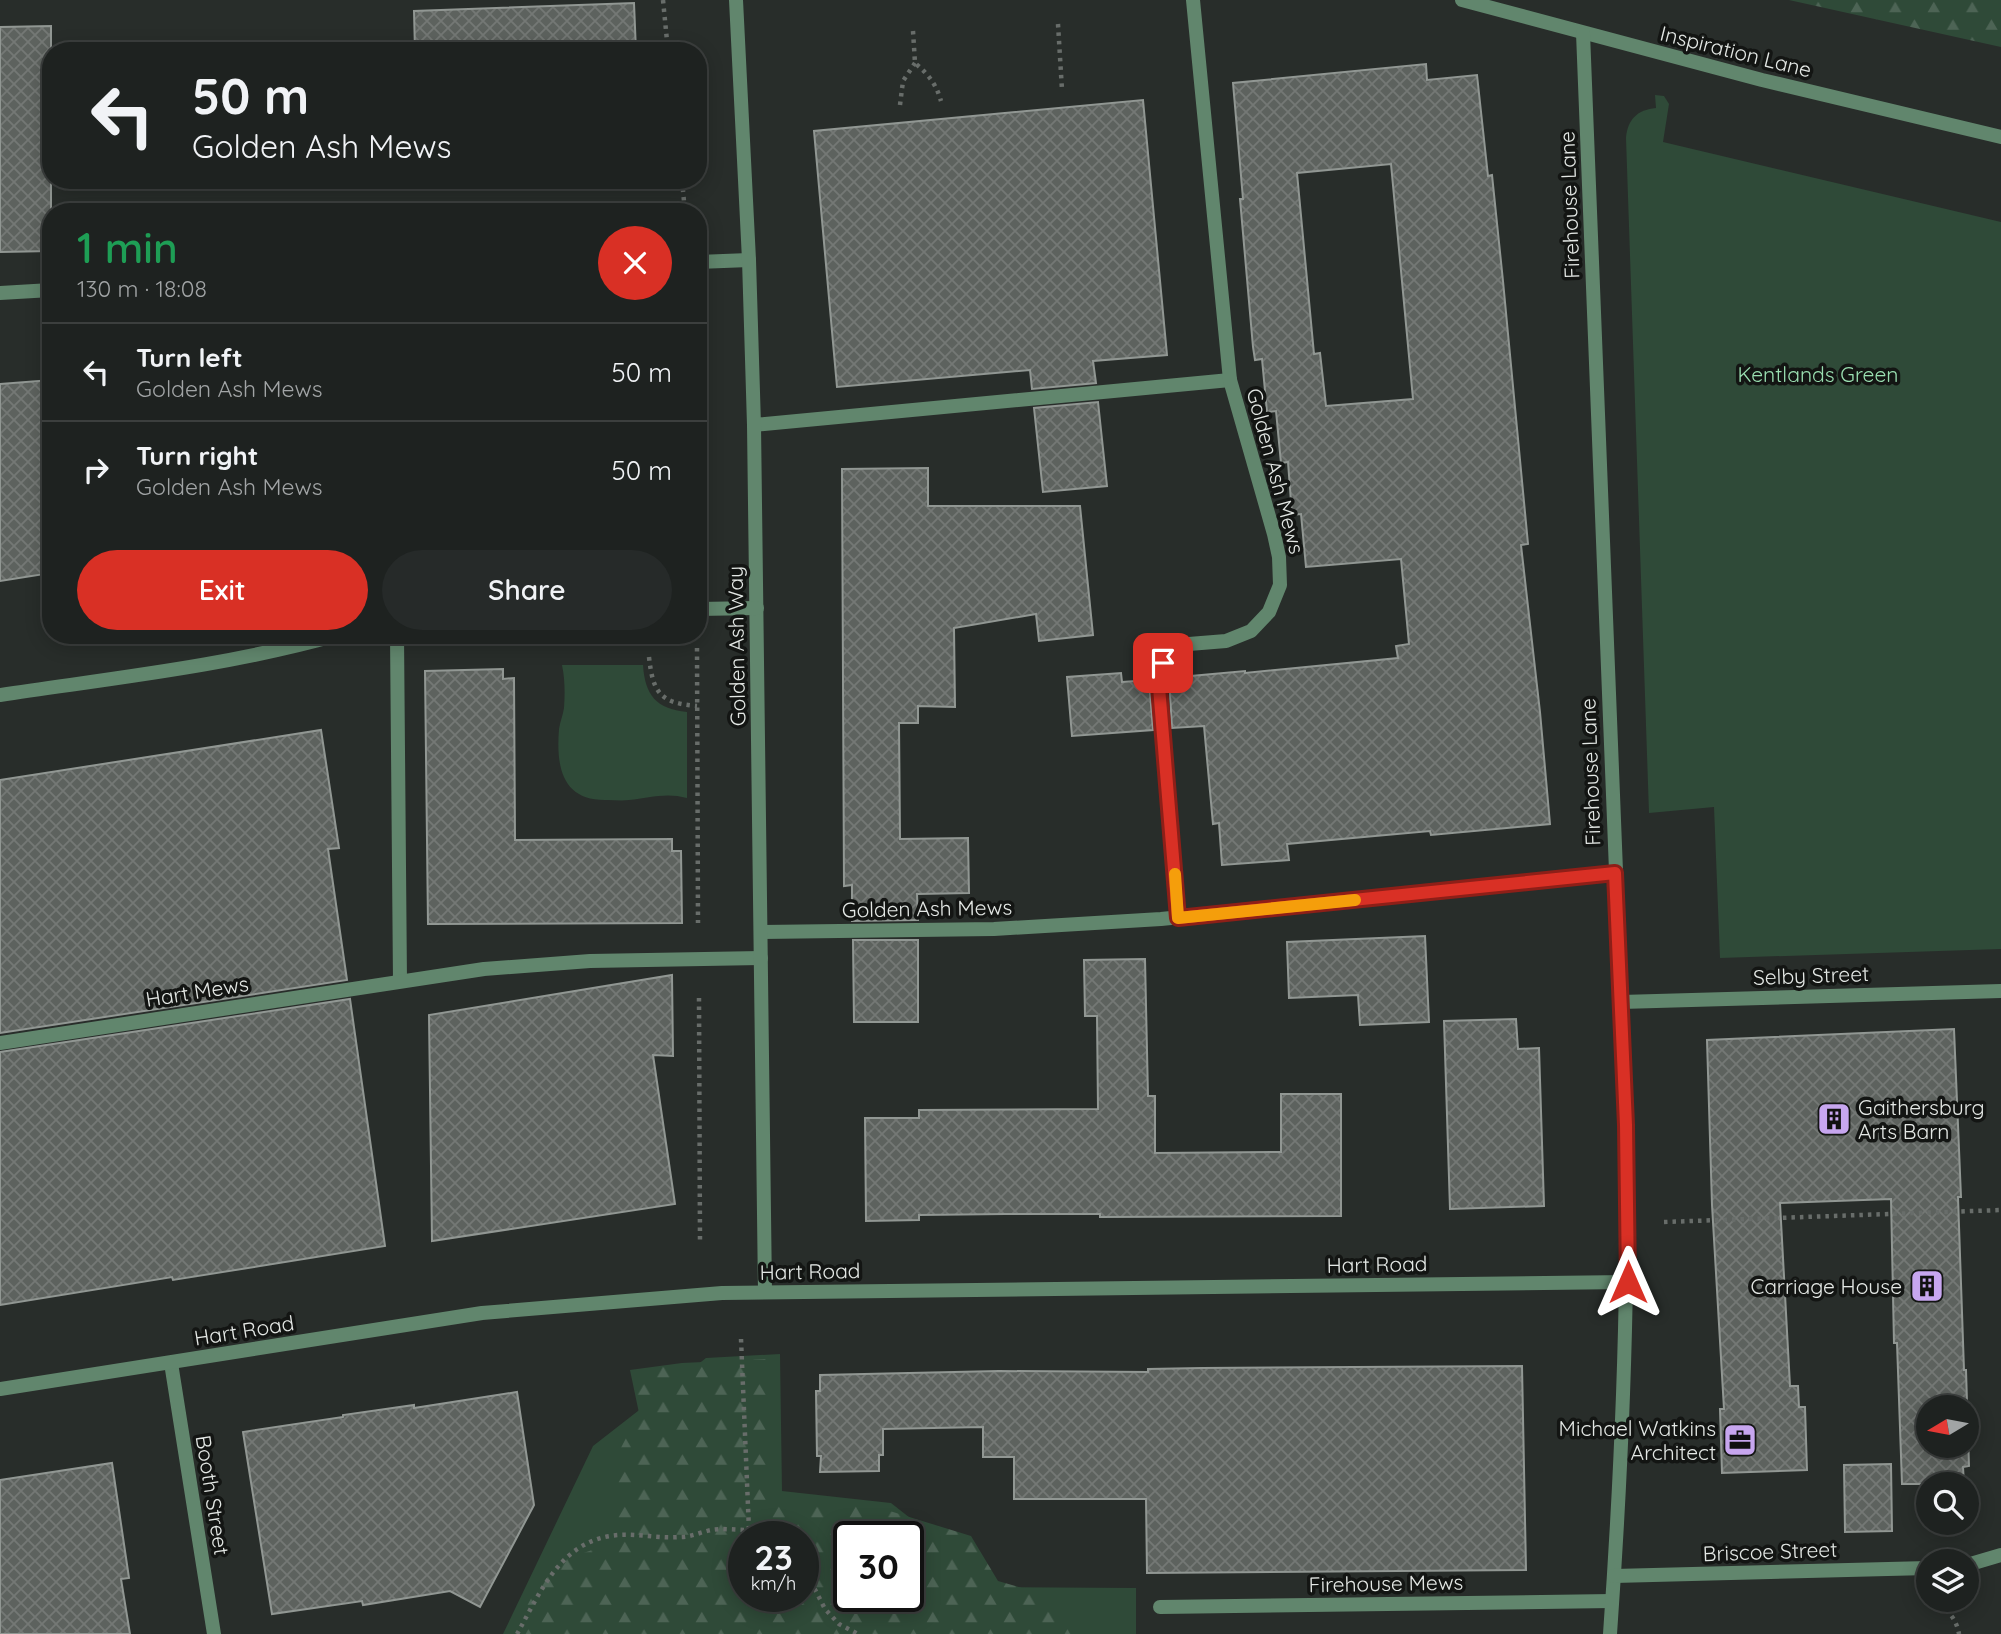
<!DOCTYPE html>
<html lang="en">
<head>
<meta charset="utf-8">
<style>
	body { margin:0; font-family:Quicksand,sans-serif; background:#262a29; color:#f1f3f6; height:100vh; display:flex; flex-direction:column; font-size:26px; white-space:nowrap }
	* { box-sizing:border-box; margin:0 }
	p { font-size:23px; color:#a1a4a5 }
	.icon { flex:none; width:38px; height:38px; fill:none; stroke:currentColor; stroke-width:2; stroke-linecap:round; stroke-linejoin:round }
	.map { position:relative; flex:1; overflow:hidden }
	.side { position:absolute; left:42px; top:203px; width:665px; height:441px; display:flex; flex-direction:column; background:#1e2220; border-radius:28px; box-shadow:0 4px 18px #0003,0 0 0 2px #3c3f3e }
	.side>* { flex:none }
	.hud { position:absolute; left:42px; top:42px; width:665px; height:147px; border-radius:28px; box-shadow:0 4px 18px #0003,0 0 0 2px #3c3f3e; background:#1e2220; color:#f1f3f6; overflow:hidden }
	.needle { width:46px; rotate:260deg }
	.tools { position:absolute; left:1916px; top:1395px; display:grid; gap:14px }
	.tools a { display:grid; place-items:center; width:63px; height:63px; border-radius:50%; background:#1e2220; box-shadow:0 4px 18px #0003,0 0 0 2px #3c3f3e; font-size:35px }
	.speed { position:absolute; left:728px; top:1521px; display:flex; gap:14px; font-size:35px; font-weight:700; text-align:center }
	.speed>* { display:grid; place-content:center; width:91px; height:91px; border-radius:50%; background:#1e2220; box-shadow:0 4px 18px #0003,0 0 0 2px #3c3f3e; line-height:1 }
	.speed small { font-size:18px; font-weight:400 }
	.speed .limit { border:4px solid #111; border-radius:10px; background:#fff; color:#111 }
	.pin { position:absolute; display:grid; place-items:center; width:60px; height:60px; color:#fff; margin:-30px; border-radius:14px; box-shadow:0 4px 10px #0006 }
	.me { position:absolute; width:77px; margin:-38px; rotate:0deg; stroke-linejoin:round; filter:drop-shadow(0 0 5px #0008) }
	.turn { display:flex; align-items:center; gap:24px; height:147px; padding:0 35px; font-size:32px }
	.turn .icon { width:91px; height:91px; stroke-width:2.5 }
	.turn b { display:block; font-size:49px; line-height:60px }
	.round { display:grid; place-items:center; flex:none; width:74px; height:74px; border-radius:37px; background:#262a29 }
	.head { display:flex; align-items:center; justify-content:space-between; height:119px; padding:0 35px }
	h1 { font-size:42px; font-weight:600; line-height:52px; color:#1e9e55 }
	.primary-button { display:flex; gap:14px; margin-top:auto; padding:14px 35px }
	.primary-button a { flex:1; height:80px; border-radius:42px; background:#d93025; color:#fff; font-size:28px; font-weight:600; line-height:80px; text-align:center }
	.primary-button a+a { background:#262a29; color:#f1f3f6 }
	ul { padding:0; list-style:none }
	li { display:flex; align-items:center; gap:21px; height:98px; padding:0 35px; border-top:2px solid #3c3f3e }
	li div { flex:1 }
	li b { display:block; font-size:26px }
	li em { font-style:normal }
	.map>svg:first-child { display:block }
	.green { fill:#2f4a38; fill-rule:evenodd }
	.forest { fill:url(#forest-firs); fill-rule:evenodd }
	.building { fill:url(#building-cross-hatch); stroke:#919793; stroke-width:2; fill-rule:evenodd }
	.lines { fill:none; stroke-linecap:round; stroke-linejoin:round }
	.path { stroke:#686d6a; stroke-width:4.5; stroke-dasharray:3.5 5; stroke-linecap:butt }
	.service { stroke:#61866d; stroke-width:14 }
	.minor { stroke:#61866d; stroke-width:14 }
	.route-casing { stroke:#8d1f18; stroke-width:18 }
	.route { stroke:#d93025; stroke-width:12 }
	.slow { stroke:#f59e0b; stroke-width:12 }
	.labels { text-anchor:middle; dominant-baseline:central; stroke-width:7; stroke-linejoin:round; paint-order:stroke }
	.street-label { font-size:21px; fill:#e4e8e5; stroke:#131513 }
	.park-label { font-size:21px; fill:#9adfb1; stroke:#131513 }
	.poi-label { font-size:21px; fill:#e4e8e5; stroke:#131513; text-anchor:end }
</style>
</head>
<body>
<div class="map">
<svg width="2001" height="1634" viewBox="0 0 2001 1634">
	<defs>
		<pattern id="forest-firs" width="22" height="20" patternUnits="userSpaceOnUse" patternTransform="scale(1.75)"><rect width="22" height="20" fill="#2f4a38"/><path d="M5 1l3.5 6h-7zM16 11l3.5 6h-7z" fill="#4d6455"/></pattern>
		<pattern id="building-cross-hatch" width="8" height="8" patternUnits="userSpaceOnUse" patternTransform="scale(1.75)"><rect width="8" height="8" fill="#5d625e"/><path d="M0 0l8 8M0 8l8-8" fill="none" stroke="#747875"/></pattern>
	</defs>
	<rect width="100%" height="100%" fill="#282d2a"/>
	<g class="green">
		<path d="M1655 95 1664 96 1669 104 1663 142 2001 222V949L1720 958 1714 807 1649 813 1626 138C1628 119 1637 110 1656 108Z"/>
		<path d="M562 665H643C645 695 656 709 687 712V798C666 792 649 798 629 800 622 801 614 800 607 800 562 801 556 767 559 729 560 722 563 715 564 708 565 694 565 679 562 665Z"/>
		<path d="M780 1354 782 1491 891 1503 998 1587 1136 1588V1634H503L593 1446 706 1358ZM744 1536H803V1596H744ZM849 1536H908V1596H849Z"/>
	</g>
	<g class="forest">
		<polygon points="1789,0 2001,0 2001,47"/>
		<path d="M769 1359 771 1501 854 1500 971 1536 998 1581 1053 1597 1085 1634H512L549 1565 618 1541 609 1471 639 1413 630 1370 682 1363ZM744 1536H803V1596H744ZM849 1536H908V1596H849Z"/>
	</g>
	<g class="building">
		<polygon points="634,3 636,51 415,51 414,11"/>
		<polygon points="51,26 51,251 0,252 0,27"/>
		<path d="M1426 64 1427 80 1477 75 1488 176 1492 175 1503 281 1528 544 1521 545 1540 712 1550 824 1431 835 1430 831 1287 844 1289 860 1222 865 1219 823 1213 824 1204 726 1172 728 1169 678 1245 671V673L1398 658 1396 646 1409 644 1401 559 1306 567 1301 514 1292 515 1288 462 1281 463 1276 411 1267 412 1262 359 1255 360 1253 347 1240 199H1243L1233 83ZM1391 164 1413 399 1326 406 1320 353 1314 354 1297 173Z"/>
		<polygon points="1143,100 1167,355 1093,361 1096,383 1032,389 1030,370 837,387 814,131"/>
		<polygon points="51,380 51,573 0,581 0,384"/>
		<polygon points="1098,402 1107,486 1043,492 1034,408"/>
		<polygon points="928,468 928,506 1080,506 1093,635 1039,641 1036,614 954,628 955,707 918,706 918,723 899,723 900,839 968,838 969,893 917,894 918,920 852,921 852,885 844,886 842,469"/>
		<polygon points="503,669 503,679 514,678 515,840 672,839 672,851 681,851 682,923 428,924 425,671"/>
		<polygon points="1121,673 1122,682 1149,680 1153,730 1072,736 1067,677"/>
		<polygon points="321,730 339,848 328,849 347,980 0,1033 0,780"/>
		<polygon points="1425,936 1429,1022 1360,1025 1358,995 1289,998 1287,942"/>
		<polygon points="853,940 918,940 918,1022 854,1022"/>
		<polygon points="1145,959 1148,1096 1155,1096 1155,1153 1281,1152 1281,1094 1341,1094 1341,1216 1100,1217 1100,1214 1005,1214 919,1215 919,1220 866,1221 865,1118 919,1118 919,1110 1098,1109 1097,1016 1085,1016 1084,960"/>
		<polygon points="672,975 673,1056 653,1055 675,1204 432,1241 429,1015"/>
		<polygon points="350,999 385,1246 173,1280 172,1277 0,1305 0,1052"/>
		<polygon points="1516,1019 1518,1049 1539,1048 1544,1206 1450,1209 1444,1021"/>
		<path d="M1954 1029 1961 1197H1958L1964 1370H1966L1969 1466 1963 1467 1964 1484H1902L1897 1343H1894L1891 1199 1780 1203 1790 1386H1798L1799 1407H1805L1807 1470 1722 1473 1720 1409H1724L1712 1205 1707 1040ZM1928 1407H1967V1446H1928Z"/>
		<polygon points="1522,1366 1526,1570 1147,1573 1146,1499 1014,1499 1014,1457 983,1457 983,1427 883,1429 883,1455 879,1455 879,1471 820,1472 821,1456 817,1456 816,1391 820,1391 820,1375 999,1371 1148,1372 1148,1369 1202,1368"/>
		<polygon points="517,1392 534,1505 480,1607 450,1591 363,1605 362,1601 272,1614 243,1432 343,1417 343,1415 414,1405 414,1408"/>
		<polygon points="112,1463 129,1578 121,1579 130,1634 0,1634 0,1480"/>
		<polygon points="1891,1464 1892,1531 1845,1532 1844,1465"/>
	</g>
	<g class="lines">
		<g class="path">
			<polyline points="663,0 668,51"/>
			<polyline points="1058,24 1062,90"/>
			<path d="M913 31 915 63C929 75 936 84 941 101"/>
			<polyline points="900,105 903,81 915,63"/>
			<polyline points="682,180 685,212"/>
			<polyline points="697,648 698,923"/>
			<path d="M649 657C653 693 660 703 697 706"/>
			<polyline points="699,998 700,1242"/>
			<polyline points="1664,1222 2001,1210"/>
			<polyline points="741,1339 749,1530 767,1536"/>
			<polyline points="803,1566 825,1609 839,1624 858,1634"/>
			<path d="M1938 1606C1950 1610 1957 1622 1959 1634"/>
			<path d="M517 1634C539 1595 559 1544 610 1536 633 1532 656 1539 680 1537 691 1537 701 1532 711 1530 723 1528 737 1530 749 1530"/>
		</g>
		<g class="service">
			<polyline points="698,262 749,260"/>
			<polyline points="0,293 51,290"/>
			<polyline points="754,425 1230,380"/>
			<polyline points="397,635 400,981"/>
			<polyline points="1178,918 1159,687 1159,679 1163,663 1173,651 1189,644 1226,641 1251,631 1269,612 1280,585 1279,557 1274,534 1230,380 1193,0"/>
			<polyline points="761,932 994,929 1161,919 1615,873"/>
			<polyline points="0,1043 484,969 590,961 761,958"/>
			<polyline points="1160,1607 1612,1601"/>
		</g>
		<g class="minor">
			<polyline points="736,0 749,260 754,425 765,1292"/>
			<polyline points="1462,0 1762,80 2001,137"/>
			<path d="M1583 33 1626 1125C1629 1295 1622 1464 1610 1634"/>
			<polyline points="698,609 757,608"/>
			<path d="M0 695C113 678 227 666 337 635"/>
			<polyline points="1621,1002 2001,991"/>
			<polyline points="171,1363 214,1634"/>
			<polyline points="0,1389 482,1313 722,1293 1627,1282"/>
			<polyline points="1967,1565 2001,1555"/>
			<polyline points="1614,1576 1928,1568"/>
		</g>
	</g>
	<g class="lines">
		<defs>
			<polyline id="route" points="1163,663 1159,678 1159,687 1178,918 1615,873 1626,1125 1628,1282"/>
		</defs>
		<use href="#route" class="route-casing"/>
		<use href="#route" class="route"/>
		<polyline class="slow" points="1175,874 1178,918 1355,900"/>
	</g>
	<defs>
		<symbol id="building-square" viewBox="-11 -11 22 22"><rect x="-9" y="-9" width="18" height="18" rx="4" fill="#c7a6ef" stroke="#131513"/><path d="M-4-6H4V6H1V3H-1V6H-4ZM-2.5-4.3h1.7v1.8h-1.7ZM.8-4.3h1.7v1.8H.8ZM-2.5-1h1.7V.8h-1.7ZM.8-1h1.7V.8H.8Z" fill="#111"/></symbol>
		<symbol id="office-square" viewBox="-11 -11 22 22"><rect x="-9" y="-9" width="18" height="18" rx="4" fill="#c7a6ef" stroke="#131513"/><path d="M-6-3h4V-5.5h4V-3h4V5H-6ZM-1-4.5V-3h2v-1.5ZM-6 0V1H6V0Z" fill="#111"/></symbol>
	</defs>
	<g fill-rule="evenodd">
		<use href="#building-square" x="1815" y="1100" width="38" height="38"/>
		<use href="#building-square" x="1908" y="1267" width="38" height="38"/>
		<use href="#office-square" x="1721" y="1421" width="38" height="38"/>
	</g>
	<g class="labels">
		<g class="street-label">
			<text transform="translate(1736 51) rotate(14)">Inspiration Lane</text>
			<text transform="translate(1569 205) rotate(-92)">Firehouse Lane</text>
			<text transform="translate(1276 471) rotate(75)">Golden Ash Mews</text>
			<text transform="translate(736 646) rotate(-91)">Golden Ash Way</text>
			<text transform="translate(1590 772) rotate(-92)">Firehouse Lane</text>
			<text transform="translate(927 908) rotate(-1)">Golden Ash Mews</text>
			<text transform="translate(1811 975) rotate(-2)">Selby Street</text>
			<text transform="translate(197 991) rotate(-9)">Hart Mews</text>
			<text transform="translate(1377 1264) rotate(-1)">Hart Road</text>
			<text transform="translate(810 1271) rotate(-1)">Hart Road</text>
			<text transform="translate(244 1330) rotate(-9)">Hart Road</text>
			<text transform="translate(213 1495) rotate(81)">Booth Street</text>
			<text transform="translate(1770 1551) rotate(-2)">Briscoe Street</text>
			<text transform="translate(1386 1583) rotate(-1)">Firehouse Mews</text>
		</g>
		<g class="park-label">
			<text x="1818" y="374">Kentlands Green</text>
		</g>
		<g class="poi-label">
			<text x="1858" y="1107" text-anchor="start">Gaithersburg<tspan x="1858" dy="24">Arts Barn</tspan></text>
			<text x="1902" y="1286">Carriage House</text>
			<text x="1716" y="1428">Michael Watkins<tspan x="1716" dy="24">Architect</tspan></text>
		</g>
	</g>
</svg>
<div class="tools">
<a><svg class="needle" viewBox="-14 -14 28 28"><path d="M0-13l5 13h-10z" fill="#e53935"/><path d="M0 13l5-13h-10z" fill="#a1a4a5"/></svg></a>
<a><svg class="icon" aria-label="search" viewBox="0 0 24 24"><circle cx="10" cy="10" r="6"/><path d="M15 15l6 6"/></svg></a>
<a><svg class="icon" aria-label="layers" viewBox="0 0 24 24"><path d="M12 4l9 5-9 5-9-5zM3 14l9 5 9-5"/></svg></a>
</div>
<div class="speed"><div>23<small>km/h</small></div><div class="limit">30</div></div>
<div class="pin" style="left:1163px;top:663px;background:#d93025"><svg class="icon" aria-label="arrive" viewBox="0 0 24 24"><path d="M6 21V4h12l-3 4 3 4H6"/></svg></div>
<svg class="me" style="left:1628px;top:1282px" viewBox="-20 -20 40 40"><path d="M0-17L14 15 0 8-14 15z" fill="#d93025" stroke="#fff" stroke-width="4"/></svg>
<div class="hud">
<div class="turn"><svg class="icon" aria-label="left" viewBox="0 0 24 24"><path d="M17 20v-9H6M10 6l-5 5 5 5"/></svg><div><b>50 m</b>Golden Ash Mews</div></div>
</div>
<section class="side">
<div class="head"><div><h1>1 min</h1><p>130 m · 18:08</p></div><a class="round" style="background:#d93025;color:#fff"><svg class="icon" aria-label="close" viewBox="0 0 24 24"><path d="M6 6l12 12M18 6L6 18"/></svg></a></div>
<ul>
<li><svg class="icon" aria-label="left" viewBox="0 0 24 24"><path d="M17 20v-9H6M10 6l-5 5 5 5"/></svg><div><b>Turn left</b><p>Golden Ash Mews</p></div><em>50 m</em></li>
<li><svg class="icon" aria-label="right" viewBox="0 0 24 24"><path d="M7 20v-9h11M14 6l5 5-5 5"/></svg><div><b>Turn right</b><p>Golden Ash Mews</p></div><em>50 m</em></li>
</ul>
<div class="primary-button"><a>Exit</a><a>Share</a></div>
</section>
</div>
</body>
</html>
